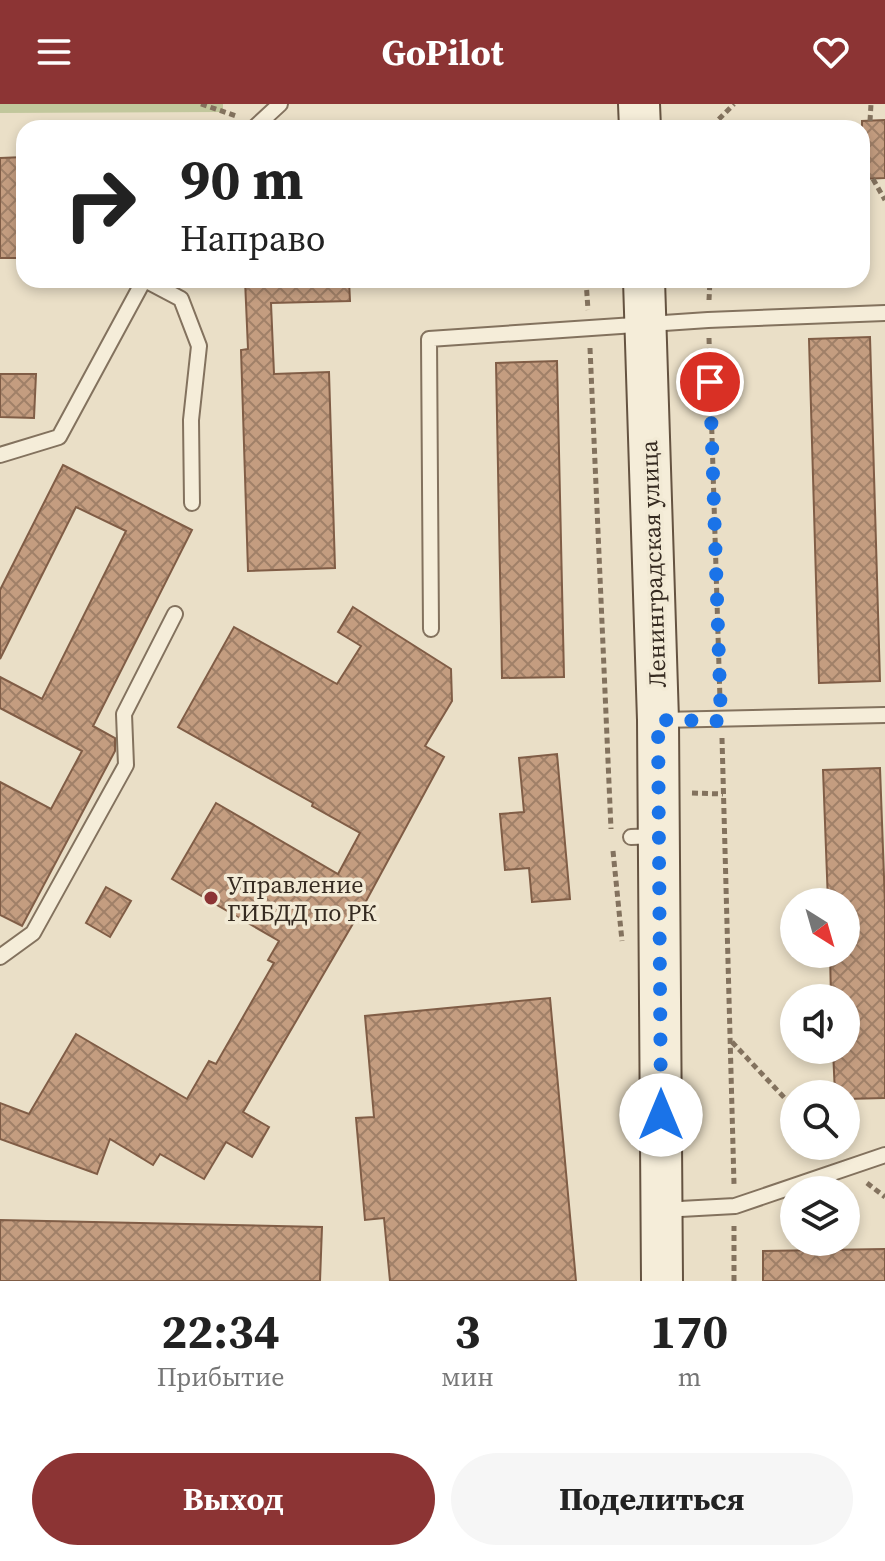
<!DOCTYPE html>
<html lang="ru">
<head>
<meta charset="utf-8">
<style>
	body { margin:0; font-family:"Source Serif 4",serif; background:#f6f6f6; color:#222; height:100vh; display:flex; flex-direction:column; font-size:30px; white-space:nowrap }
	* { box-sizing:border-box; margin:0 }
	p { font-size:26px; color:#767676 }
	.icon { flex:none; width:44px; height:44px; fill:none; stroke:currentColor; stroke-width:2; stroke-linecap:round; stroke-linejoin:round }
	.map { position:relative; height:1177px; overflow:hidden }
	.panel { display:flex; flex-direction:column; background:#fff; flex:1 }
	.panel>* { flex:none }
	.hud { position:absolute; left:16px; top:16px; width:854px; height:168px; border-radius:24px; box-shadow:0 4px 12px #0003; background:#fff; color:#222; overflow:hidden }
	.needle { width:52px; rotate:143deg }
	.controls { position:absolute; left:780px; top:784px; display:grid; gap:16px }
	.controls a { display:grid; place-items:center; width:80px; height:80px; border-radius:50%; background:#fff; box-shadow:0 4px 12px #0003; font-size:40px }
	.pin { position:absolute; display:grid; place-items:center; width:68px; height:68px; color:#fff; margin:-34px; border:4px solid #fff; border-radius:50%; box-shadow:0 2px 8px #0007 }
	.me { position:absolute; width:88px; margin:-44px; rotate:0deg; stroke-linejoin:round; filter:drop-shadow(0 0 6px #0008) }
	.turn { display:flex; align-items:center; gap:28px; height:168px; padding:0 32px; font-size:36px }
	.turn .icon { width:104px; height:104px; stroke-width:2.5 }
	.turn b { display:block; font-size:56px; line-height:68px }
	.eta { display:flex; justify-content:space-evenly; align-items:center; height:136px; text-align:center }
	.eta b { font-size:48px; font-weight:700; line-height:56px }
	.button { display:flex; gap:16px; margin-top:auto; padding:16px 32px }
	.button a { flex:1; height:92px; border-radius:48px; background:#8c3434; color:#fff; font-size:32px; font-weight:700; line-height:92px; text-align:center }
	.button a+a { background:#f6f6f6; color:#222 }
	header { display:flex; justify-content:space-between; align-items:center; height:104px; padding:0 32px; background:#8c3434; color:#fff; font-size:36px; font-weight:700 }
	.map>svg:first-child { display:block }
	.garden { fill:#c1c79c }
	.building { fill:url(#building-cross-hatch); stroke:#805d46; stroke-width:2 }
	.lines { fill:none; stroke-linecap:round; stroke-linejoin:round }
	.service-casing { stroke:#83725e; stroke-width:18 }
	.secondary-casing { stroke:#655341; stroke-width:44 }
	.path { stroke:#83725e; stroke-width:5; stroke-dasharray:6 4; stroke-linecap:butt }
	.service { stroke:#f5edd9; stroke-width:14 }
	.secondary { stroke:#f5edd9; stroke-width:40 }
	.route { stroke:#1a73e8; stroke-width:14; stroke-dasharray:0 25.2 }
	.poi-dot { fill:#8c3434; stroke:#f2ead5; stroke-width:3 }
	.labels { text-anchor:middle; dominant-baseline:central; stroke-width:7; stroke-linejoin:round; paint-order:stroke }
	.street-label { font-size:24px; fill:#352a20; stroke:#f2ead5 }
	.poi-label { font-size:24px; fill:#352a20; stroke:#f2ead5; text-anchor:start }
</style>
</head>
<body>
<header><svg class="icon" aria-label="menu" viewBox="0 0 24 24"><path d="M4 6h16M4 12h16M4 18h16"/></svg>GoPilot<svg class="icon" aria-label="heart" viewBox="0 0 24 24"><path d="M12 20l-8-8c-3-5 5-10 8-4 3-6 11-1 8 4z"/></svg></header>
<div class="map">
<svg width="885" height="1177" viewBox="0 0 885 1177">
	<defs>
		<pattern id="building-cross-hatch" width="8" height="8" patternUnits="userSpaceOnUse" patternTransform="scale(2)"><rect width="8" height="8" fill="#c49d80"/><path d="M0 0l8 8M0 8l8-8" fill="none" stroke="#a08068"/></pattern>
	</defs>
	<rect width="100%" height="100%" fill="#eadfc7"/>
	<polygon class="garden" points="0,0 223,0 223,8 0,9"/>
	<g class="building">
		<polygon points="885,16 885,74 862,75 862,17"/>
		<polygon points="24,53 24,154 0,154 0,54"/>
		<polygon points="245,176 349,176 350,197 271,199 274,270 329,268 335,464 248,467 241,246 248,245"/>
		<polygon points="870,233 880,577 819,579 809,235"/>
		<polygon points="557,257 564,573 502,574 496,259"/>
		<polygon points="0,270 36,270 34,314 0,313"/>
		<polygon points="63,361 192,426 93,622 115,634 115,647 22,822 0,811 0,678 51,705 82,647 0,604 0,573 42,595 126,427 76,403 0,555 0,486"/>
		<polygon points="353,503 451,565 452,597 425,642 444,653 365,799 243,1008 269,1023 252,1053 226,1038 204,1075 160,1050 153,1061 110,1035 97,1070 0,1035 0,999 29,1010 76,930 187,995 209,957 216,960 274,859 268,856 279,837 172,775 216,699 338,770 360,729 312,702 313,699 178,623 234,523 337,580 361,542 338,528"/>
		<polygon points="557,650 570,795 532,798 529,764 505,766 500,710 524,708 519,654"/>
		<polygon points="880,664 885,800 885,994 846,995 846,990 835,990 833,946 846,946 846,894 831,894 830,850 846,850 846,798 828,798 823,666"/>
		<polygon points="106,783 131,797 110,833 86,819"/>
		<polygon points="550,894 576,1177 390,1177 384,1114 365,1116 356,1014 374,1013 365,912"/>
		<polygon points="0,1116 322,1123 320,1177 0,1177"/>
		<polygon points="885,1145 885,1177 763,1177 763,1147"/>
	</g>
	<g class="lines">
		<defs>
			<g id="service">
				<polyline points="254,24 280,0"/>
				<polyline points="145,176 181,195 199,242 191,316 192,399"/>
				<polyline points="0,351 59,333 144,176"/>
				<polyline points="431,525 429,235 708,216 885,209"/>
				<polyline points="661,616 885,611"/>
				<polyline points="631,733 658,732"/>
				<polyline points="0,853 33,829 126,661 124,610 175,510"/>
				<polyline points="662,1106 735,1102 885,1051"/>
			</g>
			<g id="secondary">
				<polyline points="639,0 640,24"/>
				<polyline points="644,176 658,616 662,1177"/>
			</g>
		</defs>
		<use href="#service" class="service-casing"/>
		<use href="#secondary" class="secondary-casing"/>
		<g class="path">
			<polyline points="201,0 236,12"/>
			<polyline points="870,17 871,0"/>
			<polyline points="288,21 547,20 576,21 576,24"/>
			<polyline points="715,24 716,18 734,0"/>
			<polyline points="873,75 885,96"/>
			<polyline points="586,176 588,206"/>
			<polyline points="709,196 710,176"/>
			<polyline points="709,234 720,596"/>
			<polyline points="590,244 611,725"/>
			<polyline points="722,634 734,1080"/>
			<polyline points="692,689 723,690"/>
			<polyline points="613,747 622,837"/>
			<polyline points="732,938 794,1004"/>
			<polyline points="867,1079 885,1093"/>
			<polyline points="734,1177 734,1122"/>
		</g>
		<use href="#service" class="service"/>
		<use href="#secondary" class="secondary"/>
	</g>
	<g class="lines">
		<polyline class="route" points="661,1011 658,616 721,617 710,278"/>
	</g>
	<circle class="poi-dot" cx="211" cy="794" r="8"/>
	<g class="labels">
		<g class="street-label">
			<text transform="translate(653 460) rotate(-92)">Ленинградская улица</text>
		</g>
		<g class="poi-label">
			<text x="227" y="780">Управление<tspan x="227" dy="28">ГИБДД по РК</tspan></text>
		</g>
	</g>
</svg>
<div class="controls">
<a><svg class="needle" viewBox="-14 -14 28 28"><path d="M0-13l5 13h-10z" fill="#e53935"/><path d="M0 13l5-13h-10z" fill="#767676"/></svg></a>
<a><svg class="icon" aria-label="sound" viewBox="0 0 24 24"><path d="M4 9h4l5-4v14l-5-4H4zM17 9q2 3 0 6"/></svg></a>
<a><svg class="icon" aria-label="search" viewBox="0 0 24 24"><circle cx="10" cy="10" r="6"/><path d="M15 15l6 6"/></svg></a>
<a><svg class="icon" aria-label="layers" viewBox="0 0 24 24"><path d="M12 4l9 5-9 5-9-5zM3 14l9 5 9-5"/></svg></a>
</div>
<div class="pin" style="left:710px;top:278px;background:#d93025"><svg class="icon" aria-label="arrive" viewBox="0 0 24 24"><path d="M6 21V4h12l-3 4 3 4H6"/></svg></div>
<svg class="me" style="left:661px;top:1011px" viewBox="-20 -20 40 40"><circle r="19" fill="#fff"/><path d="M0-13L10 11 0 6-10 11z" fill="#1a73e8"/></svg>
<div class="hud">
<div class="turn"><svg class="icon" aria-label="right" viewBox="0 0 24 24"><path d="M7 20v-9h11M14 6l5 5-5 5"/></svg><div><b>90 m</b>Направо</div></div>
</div>
</div>
<section class="panel">
<div class="eta">
<div><b>22:34</b><p>Прибытие</p></div>
<div><b>3</b><p>мин</p></div>
<div><b>170</b><p>m</p></div>
</div>
<div class="button"><a>Выход</a><a>Поделиться</a></div>
</section>
</body>
</html>
